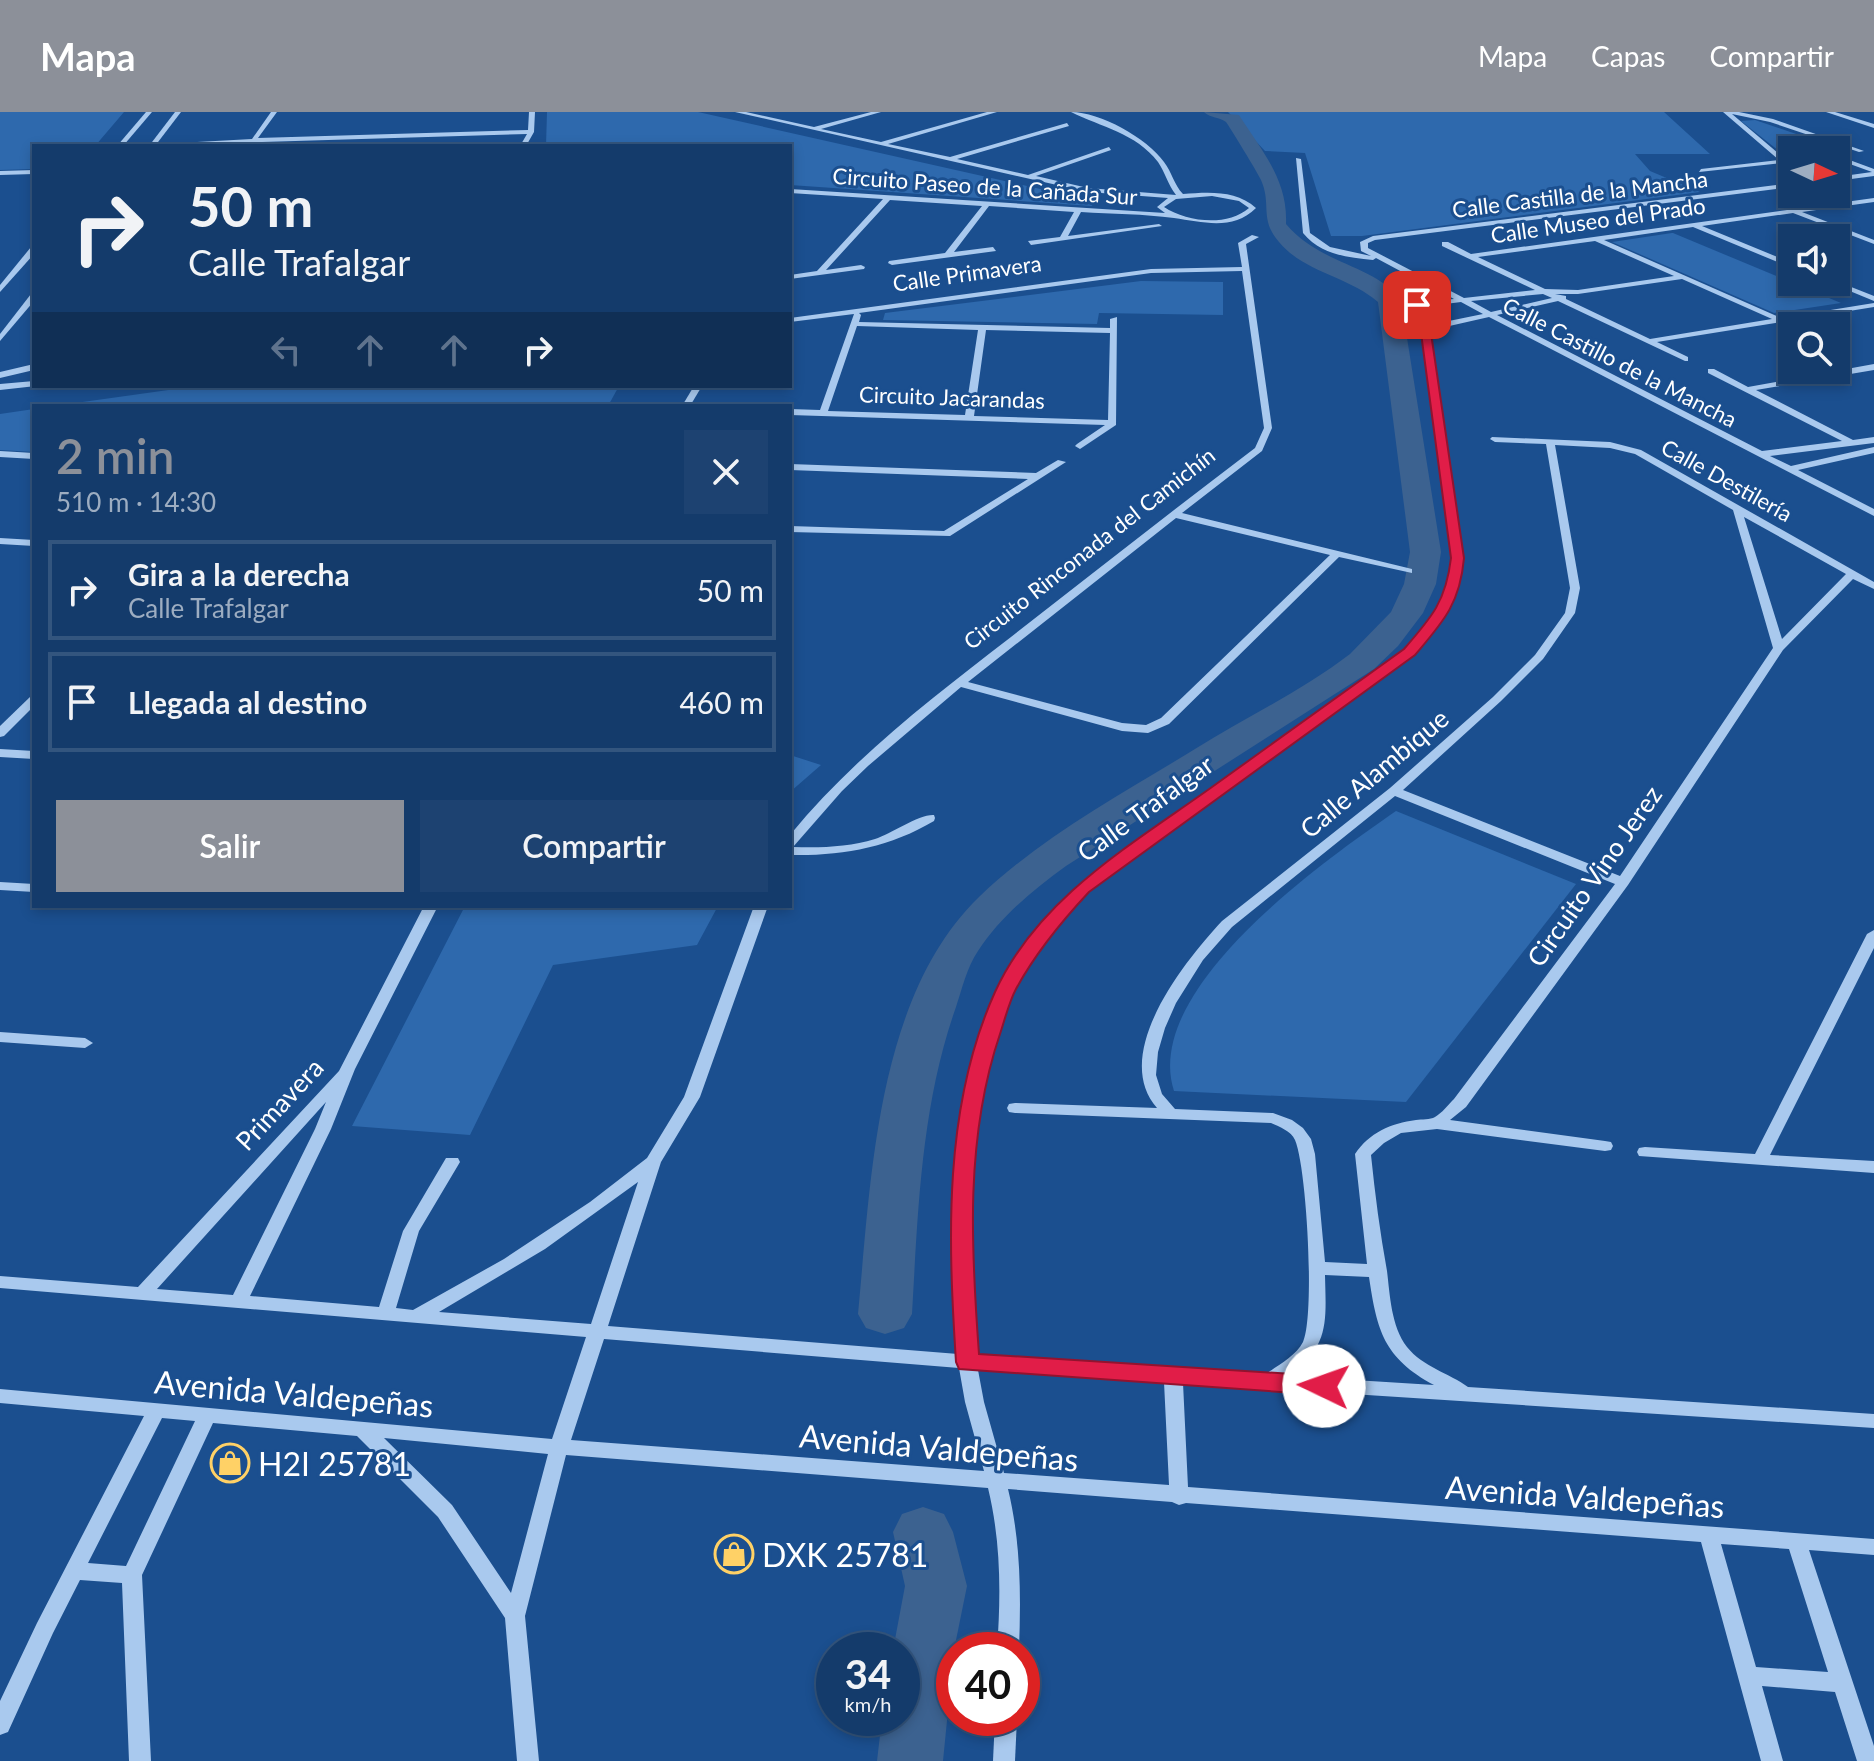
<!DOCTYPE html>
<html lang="es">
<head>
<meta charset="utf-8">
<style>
	body { margin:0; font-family:Lato,sans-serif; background:#1d4271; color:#f1f3f6; height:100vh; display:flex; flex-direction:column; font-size:30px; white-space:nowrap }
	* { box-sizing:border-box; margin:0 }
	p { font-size:26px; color:#9dadc1 }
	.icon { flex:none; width:44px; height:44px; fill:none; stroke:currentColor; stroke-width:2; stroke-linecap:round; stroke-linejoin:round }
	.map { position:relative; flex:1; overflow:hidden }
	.panel { position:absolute; left:32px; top:292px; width:760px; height:504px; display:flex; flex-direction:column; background:#143b6b; border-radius:0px; box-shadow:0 4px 12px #0003,0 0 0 2px #33557e }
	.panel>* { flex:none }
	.top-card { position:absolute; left:32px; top:32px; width:760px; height:244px; border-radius:0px; box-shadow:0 4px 12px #0003,0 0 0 2px #33557e; background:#143b6b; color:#f1f3f6; overflow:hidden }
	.needle { width:52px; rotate:94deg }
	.controls { position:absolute; left:1778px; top:24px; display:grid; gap:16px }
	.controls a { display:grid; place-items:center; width:72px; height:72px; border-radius:0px; background:#143b6b; box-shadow:0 4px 12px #0003,0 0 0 2px #33557e; font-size:40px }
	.speed { position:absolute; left:816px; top:1520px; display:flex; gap:16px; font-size:40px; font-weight:700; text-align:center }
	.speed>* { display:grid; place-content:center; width:104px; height:104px; border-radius:50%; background:#143b6b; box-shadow:0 4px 12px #0003,0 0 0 2px #33557e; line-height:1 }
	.speed small { font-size:20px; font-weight:400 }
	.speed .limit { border:12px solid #d22; background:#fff; color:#111 }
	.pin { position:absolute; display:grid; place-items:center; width:68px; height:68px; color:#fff; margin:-34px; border-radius:16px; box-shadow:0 4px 12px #0006 }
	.me { position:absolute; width:88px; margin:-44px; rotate:273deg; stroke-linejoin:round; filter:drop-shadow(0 0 6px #0008) }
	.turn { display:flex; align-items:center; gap:28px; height:168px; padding:0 24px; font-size:36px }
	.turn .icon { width:104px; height:104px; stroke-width:2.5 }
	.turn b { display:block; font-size:56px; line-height:68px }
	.lanes { display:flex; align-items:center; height:76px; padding:0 24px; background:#0003; justify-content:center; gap:40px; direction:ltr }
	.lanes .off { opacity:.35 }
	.round { display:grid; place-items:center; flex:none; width:84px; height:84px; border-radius:0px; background:#1d4271 }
	.summary { display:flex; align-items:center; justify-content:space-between; height:136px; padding:0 24px }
	h1 { font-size:48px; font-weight:600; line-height:60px; color:#8c9099 }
	.button { display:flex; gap:16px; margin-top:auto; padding:16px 24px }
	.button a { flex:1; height:92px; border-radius:0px; background:#8c9099; color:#fff; font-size:32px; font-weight:600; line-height:92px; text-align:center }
	.button a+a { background:#1d4271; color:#f1f3f6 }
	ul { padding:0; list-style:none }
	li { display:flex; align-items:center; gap:24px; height:100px; margin:0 16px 12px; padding:0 8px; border:4px solid #33557e; border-radius:0px }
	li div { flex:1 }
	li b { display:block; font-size:30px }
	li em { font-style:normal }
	header { display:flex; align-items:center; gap:48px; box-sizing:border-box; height:112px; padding:0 40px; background:#8c9099; color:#fff }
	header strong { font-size:38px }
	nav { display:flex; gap:44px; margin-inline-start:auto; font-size:28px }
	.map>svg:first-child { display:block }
	.green { fill:#2e69ad }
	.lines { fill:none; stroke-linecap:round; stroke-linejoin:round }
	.canal { fill:#3c6290; fill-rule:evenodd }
	.minor { fill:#a9c9ee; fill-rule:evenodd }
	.route { fill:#e11d48; stroke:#92132f; stroke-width:2 }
	.labels { text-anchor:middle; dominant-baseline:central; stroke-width:6; stroke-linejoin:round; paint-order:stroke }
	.far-street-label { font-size:22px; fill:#fff; stroke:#1b4f8f }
	.street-label { font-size:26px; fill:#fff; stroke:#1b4f8f }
	.near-street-label { font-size:32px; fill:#fff; stroke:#1b4f8f }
	.near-poi-label { font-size:32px; fill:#fff; stroke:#1b4f8f; text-anchor:start }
</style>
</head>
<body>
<header>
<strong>Mapa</strong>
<nav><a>Mapa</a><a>Capas</a><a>Compartir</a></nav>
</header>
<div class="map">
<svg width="1874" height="1649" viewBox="0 0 1874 1649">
	<rect width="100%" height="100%" fill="#1b4f8f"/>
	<g class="green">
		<polygon points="0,0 124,0 95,34 34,34 34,57 0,58"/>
		<polygon points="547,0 698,0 1094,89 1092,94 790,73 790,34 546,34"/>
		<polygon points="1228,0 1664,0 1710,42 1635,42 1650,59 1700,80 1362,124 1331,124 1305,41 1265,39"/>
		<polygon points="1755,8 1840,37 1792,38 1792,45 1788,46 1741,9"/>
		<polygon points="1672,121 1673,121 1841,191 1774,201 1612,130"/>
		<polygon points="1141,169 1223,170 1223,203 1099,201 1097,212 883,208 885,201"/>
		<polygon points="197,274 619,274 608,294 54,294"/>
		<polygon points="34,297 34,340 0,338 0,302"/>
		<polygon points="790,643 821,653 790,680"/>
		<path d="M1396 699 1576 772 1406 990 1174 979C1141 877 1325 748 1396 699Z"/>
		<polygon points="465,794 718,794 697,833 553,853 470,1023 352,1014"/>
	</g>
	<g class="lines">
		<g class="canal">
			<path d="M1204 0 1239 3C1262 39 1288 68 1286 112 1319 152 1375 153 1401 188L1441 440 1436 472 1423 501 1398 534 1374 557 1066 754C1033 778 1001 804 978 839 967 855 962 877 956 895 921 994 918 1099 912 1202L904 1216 885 1222 866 1216 858 1202C871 1067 876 885 979 785 1041 725 1122 682 1195 637 1246 605 1302 579 1350 542L1391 500 1404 472 1410 440 1378 190C1348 164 1305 161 1279 130 1259 107 1272 93 1261 68 1258 61 1229 14 1226 10 1220 5 1210 6 1204 0Z"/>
			<polygon points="923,1395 944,1402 953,1420 967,1474 954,1538 943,1649 877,1649 882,1606 902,1606 902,1538 893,1538 905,1474 893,1420 902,1402"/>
		</g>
		<g class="minor">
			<polygon points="146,0 152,0 123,34 117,34"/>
			<polygon points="175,0 181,0 155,34 149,34"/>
			<polygon points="271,0 277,0 258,26 528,18 529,0 535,0 534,20 526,34 520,34 527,22 200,32 197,30 252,27"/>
			<path d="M735 0H746L814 15 871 0H881L821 17 881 30 987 0H997L888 32 950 45 1067 11 1069 14 957 47 1028 63 1109 35 1111 38 1036 64 1088 76 1176 83C1168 73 1165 60 1158 50 1136 21 1101 15 1071 0 1100 0 1147 26 1164 50 1172 60 1174 73 1183 82 1209 80 1236 78 1256 96 1233 119 1203 110 1174 106 1144 102 1112 102 1081 100L1068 124 1159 112 1162 114 1031 133 1028 129 1060 125 1074 100 989 94 954 140 993 135 996 139 892 153 888 151 889 149 945 141 982 94 890 88 826 158 861 153 865 155 864 157 790 167V163L817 159 883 87 790 81V77L1165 101 1157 95 1168 86 1088 80ZM1212 84 1239 89 1249 96C1227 115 1187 110 1164 95L1176 87Z"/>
			<polygon points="1723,0 1739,0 1773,7 1864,39 1859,40 1770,10 1732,2 1785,47 1792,46 1792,50 1699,60 1701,57 1779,48"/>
			<polygon points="1826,0 1835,0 1874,12 1874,16"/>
			<polygon points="1836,43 1874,57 1874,64 1836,69 1836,65 1872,60 1836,47"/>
			<path d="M1296 46 1301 47 1310 121 1330 135 1371 144 1361 139 1360 130 1373 124 1792 71V75L1375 128 1368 131V136L1464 186 1535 178 1442 134V130H1448L1471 142 1874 86V90L1802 100 1874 128V132L1793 101 1702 114 1792 151V156L1693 115 1604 128 1781 206 1874 191V195L1657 230 1688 245V249H1685L1558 189 1497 203 1762 339 1842 329 1708 261V257H1714L1748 275 1874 252V258L1756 278 1853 328 1874 325V331L1770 344 1791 354 1874 335V341L1798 358 1874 397V404L1489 205 1445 215 1430 222 1462 446 1457 475 1448 498 1414 542 1112 760C1087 780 1061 802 1042 828 959 947 964 1105 976 1244L1266 1262C1278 1253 1296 1244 1303 1230 1315 1204 1307 1056 1295 1028 1291 1019 1280 1015 1271 1011L1015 1001 1009 1000 1007 996 1009 992 1015 991 1157 996C1110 942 1184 850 1222 809L1390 676 1493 585 1535 543 1565 501 1570 476 1546 332 1495 330 1490 327 1492 325 1610 330 1641 338 1874 470V477L1853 467 1783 538 1628 773 1466 995 1450 1008 1605 1029 1611 1030 1613 1034 1611 1038 1605 1039 1437 1017 1401 1021 1384 1031 1371 1043C1375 1082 1380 1121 1387 1159 1390 1183 1391 1214 1407 1235 1423 1255 1449 1261 1468 1275L1874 1302V1316L1183 1271 1188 1375 1874 1427V1443L1809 1438 1874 1634V1649H1857L1835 1580 1762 1574 1783 1649H1761L1701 1430 1186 1391 1179 1393 1172 1390 1008 1377C1021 1431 1021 1483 1019 1538H997C1001 1482 1001 1430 988 1376L566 1343 525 1504 539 1649H517L505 1506 438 1405 357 1324 213 1311 142 1463 151 1649H129L122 1471 80 1468 53 1521 8 1620 0 1623V1589L37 1511 144 1304 0 1291V1277L552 1327 586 1225 0 1176V1164L138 1175 339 959 424 794H438L355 957 331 1017 250 1184 379 1195 403 1119 446 1046H458L460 1050 419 1119 396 1196 413 1198 504 1147 590 1090 647 1046 684 985 754 794H768L700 985 661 1050 608 1214 958 1242C947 1105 944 936 1033 822 1053 796 1078 775 1103 754L1406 538C1430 509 1447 484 1452 446L1422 221 1404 161 1376 146 1373 148C1347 145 1321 143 1303 121ZM1595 129 1674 164 1578 178 1545 177 1478 145ZM1413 165 1454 187 1421 190ZM1682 167 1772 207 1650 227 1566 187V184L1555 182H1578ZM1543 182 1552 186 1491 200 1471 189ZM1461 190 1483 202 1439 211 1429 217 1422 195ZM1555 333 1610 336 1635 342 1733 398 1773 536 1620 764 1403 678 1501 589 1543 547 1575 501 1580 476ZM1744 405 1846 462 1782 527ZM1395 684 1615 772 1454 987C1448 993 1442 1001 1435 1005 1430 1008 1422 1007 1416 1008 1391 1011 1369 1021 1355 1042L1367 1152 1325 1150 1315 1042 1311 1027 1303 1016 1292 1008 1273 1001 1175 997 1162 982 1156 963 1158 940 1165 916 1176 891 1203 848 1232 815ZM326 990 315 1017 233 1183 157 1177ZM638 1070 591 1212 439 1200 545 1137ZM1325 1163 1369 1165C1377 1219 1384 1246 1434 1273L1290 1264C1330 1233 1326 1209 1325 1163ZM604 1227 959 1256 965 1290 984 1359 571 1328ZM978 1258 1164 1270 1169 1373 1004 1361 984 1290ZM162 1306 195 1309 126 1454 88 1451ZM384 1326 548 1342 511 1481 452 1393ZM1721 1432 1789 1437 1828 1560 1756 1555Z"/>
			<polygon points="34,58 34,62 0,63 0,59"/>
			<path d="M1252 123 1259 125 1246 132 1272 316 1262 339 1182 401 1412 457V461L1339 445 1169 612 1148 621 1122 619 961 575 868 654 842 679 793 735C821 736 849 735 875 727 891 722 919 702 934 703L935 706 934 709C888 736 842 744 790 743V723C853 646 932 586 1011 525 1092 462 1173 398 1255 336L1264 316 1242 159 1151 161 859 201 861 203 859 210 1110 216V207L1117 205 1116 313 1080 337 1075 334 1077 332 1105 313 790 303V297L820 298 854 202 790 210V206L1151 157 1242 155 1238 131ZM857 214 978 218 965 303 828 299ZM986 218 1110 221 1108 308 974 304ZM1176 406 1330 443 1161 606 1146 613 1122 611 968 570Z"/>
			<polygon points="31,135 34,135 34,142 0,180 0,173"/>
			<polygon points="1836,169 1874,184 1874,189 1828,170"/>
			<polygon points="31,182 34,182 34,189 0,229 0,222"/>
			<polygon points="34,252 34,258 0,266 0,260"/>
			<polygon points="34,269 34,274 36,274 0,278 0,272"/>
			<polygon points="694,274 702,274 690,294 682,294"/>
			<polygon points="0,339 34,341 34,347 0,345"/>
			<polygon points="1058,348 1066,350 950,424 790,420 790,414 944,419 1028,367 790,358 790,352 1036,361"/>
			<polygon points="0,426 34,428 34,434 0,432"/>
			<polygon points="34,584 34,594 4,624 0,625 0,614 30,585"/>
			<polygon points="0,637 34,639 34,647 0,645"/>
			<polygon points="0,770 34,772 34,780 0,778"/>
			<polygon points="1874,818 1874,836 1770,1043 1874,1049 1874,1061 1639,1044 1637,1040 1639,1036 1645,1035 1755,1042 1867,822"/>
			<polygon points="0,920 85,926 93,931 85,936 0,930"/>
			<polygon points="995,1606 1017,1606 1015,1649 993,1649"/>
		</g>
	</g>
	<path class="route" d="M1417 190 1422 193 1431 221 1464 446C1460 492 1443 510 1415 543L1089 780C1061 810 1036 840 1016 877 1009 890 1005 907 1000 922 965 1025 971 1135 979 1242L1324 1264 1333 1267 1336 1274 1333 1280 1324 1283 959 1257 956 1250C948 1127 943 995 995 880 1038 786 1131 733 1212 675 1276 629 1340 583 1404 537 1432 505 1446 489 1451 446L1421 221 1412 193Z"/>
	<defs>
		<symbol id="shop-ring" viewBox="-11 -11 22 22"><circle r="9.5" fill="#1b4f8f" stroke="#ffd166" stroke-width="1.5"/><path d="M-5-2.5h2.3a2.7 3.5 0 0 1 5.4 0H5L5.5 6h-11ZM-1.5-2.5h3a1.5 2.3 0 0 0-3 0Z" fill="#ffd166"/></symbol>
	</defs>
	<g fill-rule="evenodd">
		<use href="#shop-ring" x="208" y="1329" width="44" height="44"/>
		<use href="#shop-ring" x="712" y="1420" width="44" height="44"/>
	</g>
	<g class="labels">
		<g class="far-street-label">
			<text transform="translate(985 74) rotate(4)">Circuito Paseo de la Cañada Sur</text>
			<text transform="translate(1580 82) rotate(-7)">Calle Castilla de la Mancha</text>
			<text transform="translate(1598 108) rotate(-8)">Calle Museo del Prado</text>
			<text transform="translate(967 161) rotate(-8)">Calle Primavera</text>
			<text transform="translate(1620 250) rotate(27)">Calle Castillo de la Mancha</text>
			<text transform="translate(952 285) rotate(2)">Circuito Jacarandas</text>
			<text transform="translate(1727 368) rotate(29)">Calle Destilería</text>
			<text transform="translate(1089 436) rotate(-38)">Circuito Rinconada del Camichín</text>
		</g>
		<g class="street-label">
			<text transform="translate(1374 661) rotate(-40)">Calle Alambique</text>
			<text transform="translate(1145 696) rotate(-36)">Calle Trafalgar</text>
			<text transform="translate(1594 764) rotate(-55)">Circuito Vino Jerez</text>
			<text transform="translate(279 992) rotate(-47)">Primavera</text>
		</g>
		<g class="near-street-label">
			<text transform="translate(294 1281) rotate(5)">Avenida Valdepeñas</text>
			<text transform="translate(939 1335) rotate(5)">Avenida Valdepeñas</text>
			<text transform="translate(1585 1384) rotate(4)">Avenida Valdepeñas</text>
		</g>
		<g class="near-poi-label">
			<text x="258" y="1351">H2I 25781</text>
			<text x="762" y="1442">DXK 25781</text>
		</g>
	</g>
</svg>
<div class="controls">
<a><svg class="needle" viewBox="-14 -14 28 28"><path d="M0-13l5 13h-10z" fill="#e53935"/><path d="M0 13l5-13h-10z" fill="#9dadc1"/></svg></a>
<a><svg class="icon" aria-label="sound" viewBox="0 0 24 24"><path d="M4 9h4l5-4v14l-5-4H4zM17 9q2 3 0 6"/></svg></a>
<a><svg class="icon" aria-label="search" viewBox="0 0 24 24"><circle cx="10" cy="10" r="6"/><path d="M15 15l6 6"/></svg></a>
</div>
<div class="speed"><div>34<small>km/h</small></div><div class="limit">40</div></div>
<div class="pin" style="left:1417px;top:193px;background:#d93025"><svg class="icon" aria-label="arrive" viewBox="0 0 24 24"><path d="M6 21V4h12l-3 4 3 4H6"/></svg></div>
<svg class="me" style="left:1324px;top:1274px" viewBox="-20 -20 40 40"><circle r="19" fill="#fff"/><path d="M0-13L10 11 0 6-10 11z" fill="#e11d48"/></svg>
<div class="top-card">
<div class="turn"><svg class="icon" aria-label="right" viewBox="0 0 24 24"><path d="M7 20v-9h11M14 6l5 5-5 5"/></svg><div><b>50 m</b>Calle Trafalgar</div></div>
<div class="lanes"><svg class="icon off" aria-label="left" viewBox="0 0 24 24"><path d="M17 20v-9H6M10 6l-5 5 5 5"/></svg><svg class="icon off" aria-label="ahead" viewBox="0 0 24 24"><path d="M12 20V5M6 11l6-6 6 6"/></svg><svg class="icon off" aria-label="ahead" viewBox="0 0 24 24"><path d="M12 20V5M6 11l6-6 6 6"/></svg><svg class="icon" aria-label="right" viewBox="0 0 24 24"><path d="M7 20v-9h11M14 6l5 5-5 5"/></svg></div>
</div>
<section class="panel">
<div class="summary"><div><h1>2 min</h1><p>510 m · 14:30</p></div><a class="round"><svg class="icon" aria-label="close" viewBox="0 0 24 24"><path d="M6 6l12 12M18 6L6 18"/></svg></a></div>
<ul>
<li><svg class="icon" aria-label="right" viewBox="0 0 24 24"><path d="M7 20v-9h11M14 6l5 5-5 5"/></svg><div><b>Gira a la derecha</b><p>Calle Trafalgar</p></div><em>50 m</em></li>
<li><svg class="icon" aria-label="arrive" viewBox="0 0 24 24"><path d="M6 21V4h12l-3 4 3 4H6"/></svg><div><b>Llegada al destino</b></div><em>460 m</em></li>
</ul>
<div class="button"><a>Salir</a><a>Compartir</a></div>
</section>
</div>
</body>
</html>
